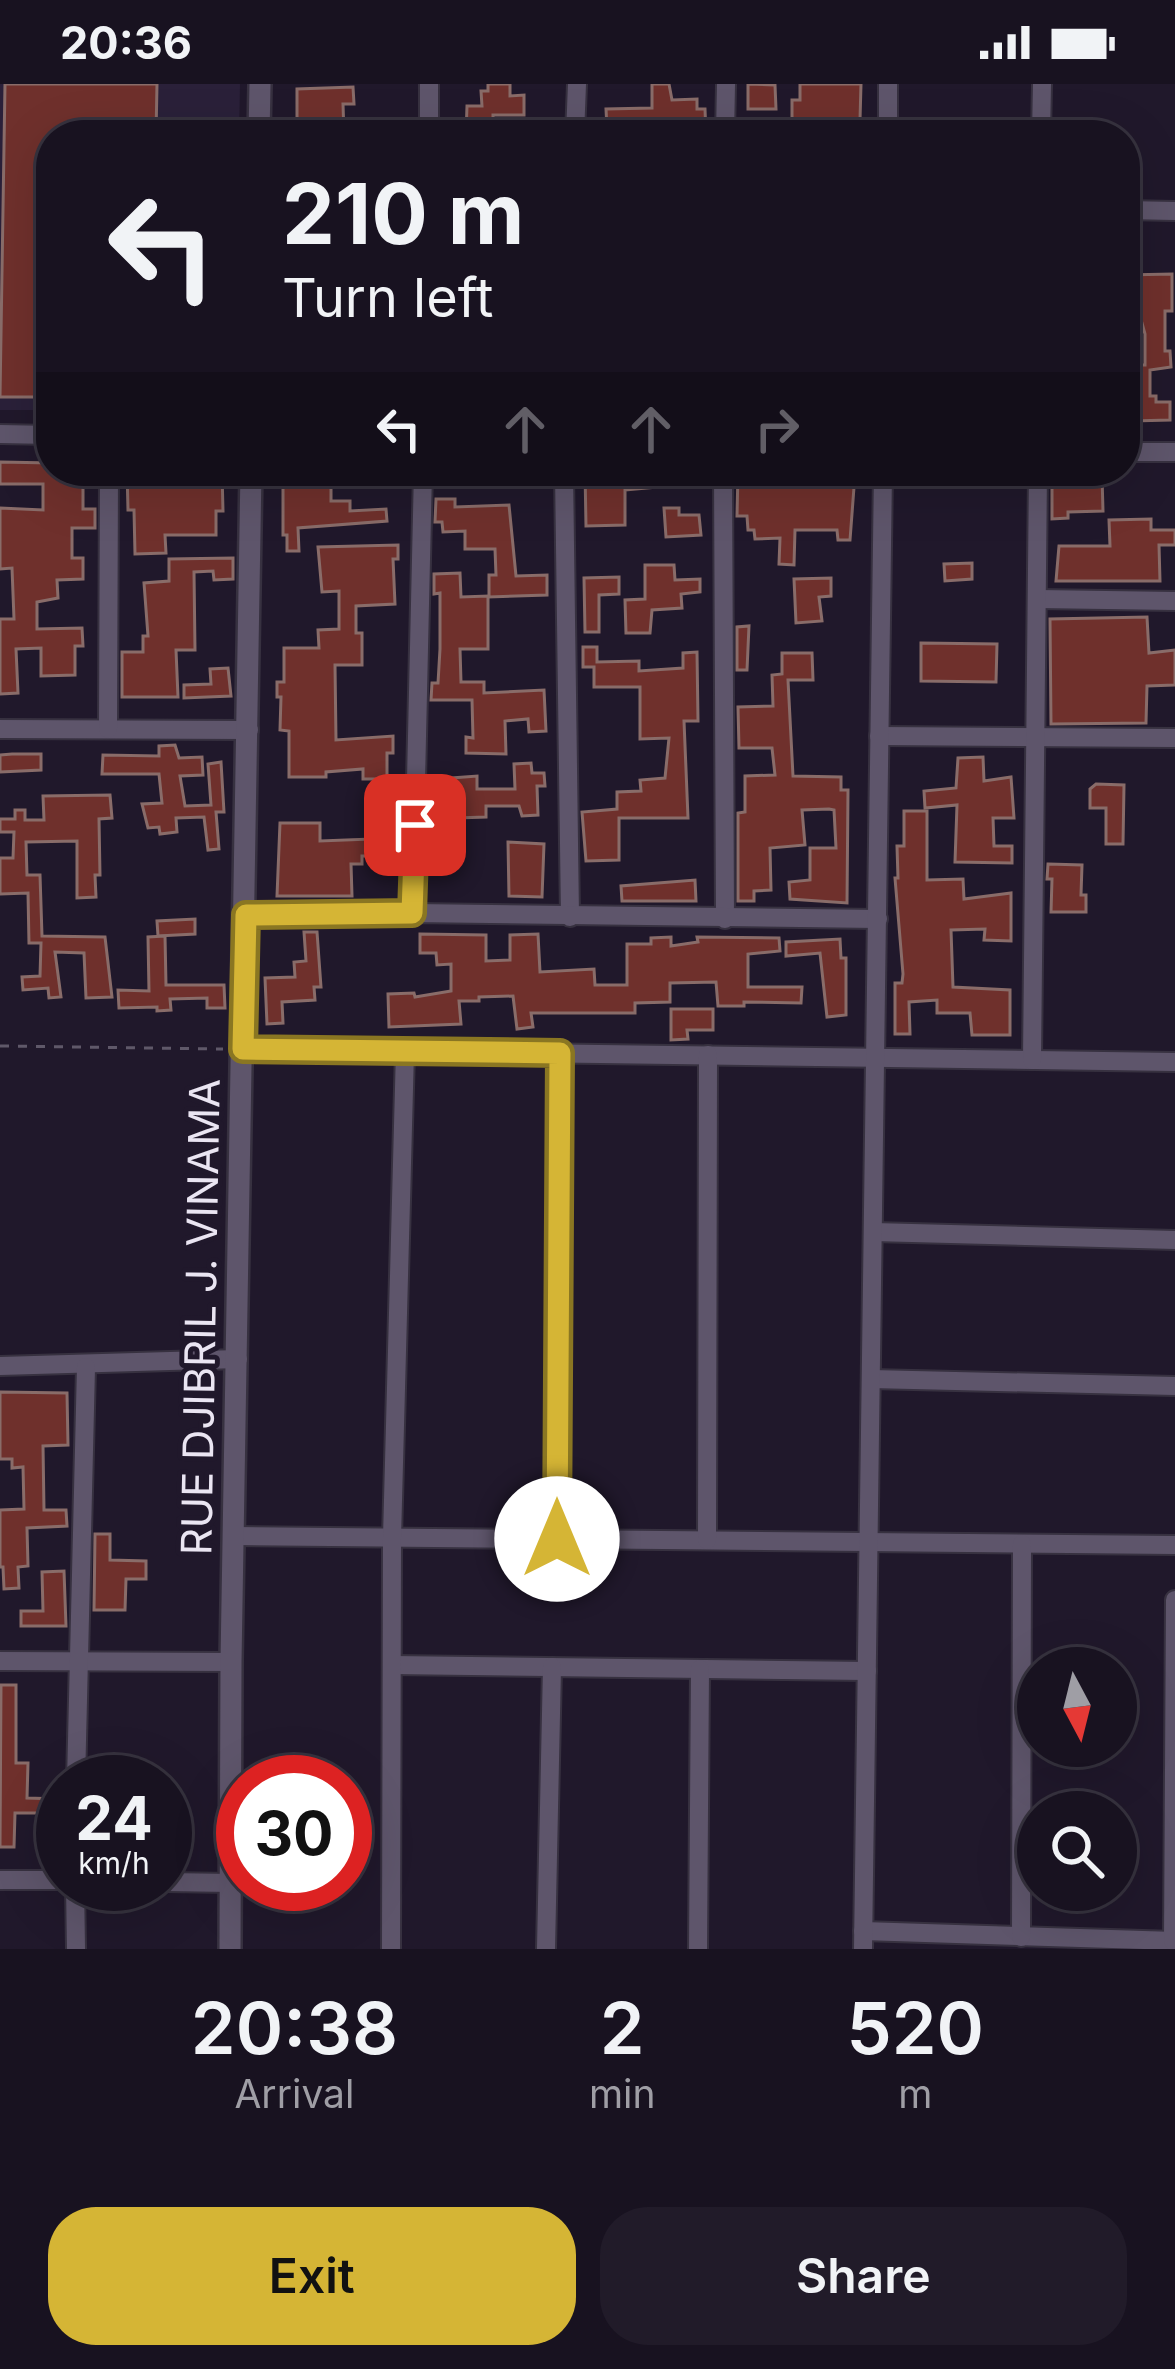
<!DOCTYPE html>
<html lang="en">
<head>
<meta charset="utf-8">
<style>
	body { margin:0; font-family:Inter,sans-serif; background:#211b29; color:#f1f3f6; height:100vh; display:flex; flex-direction:column; font-size:45px; white-space:nowrap }
	* { box-sizing:border-box; margin:0 }
	p { font-size:39px; color:#9f9ea5 }
	.icon { flex:none; width:66px; height:66px; fill:none; stroke:currentColor; stroke-width:2; stroke-linecap:round; stroke-linejoin:round }
	.map { position:relative; height:1865px; overflow:hidden }
	.sheet { display:flex; flex-direction:column; background:#181220; flex:1 }
	.sheet>* { flex:none }
	.banner { position:absolute; left:36px; top:36px; width:1104px; height:366px; border-radius:48px; box-shadow:0 12px 48px #0002,0 0 0 3px #36323e; background:#181220; color:#f1f3f6; overflow:hidden }
	.needle { width:78px; rotate:173deg }
	.tools { position:absolute; left:1017px; top:1563px; display:grid; gap:24px }
	.tools a { display:grid; place-items:center; width:120px; height:120px; border-radius:50%; background:#181220; box-shadow:0 12px 48px #0002,0 0 0 3px #36323e; font-size:60px }
	.speed { position:absolute; left:36px; top:1671px; display:flex; gap:24px; font-size:60px; font-weight:700; text-align:center }
	.speed>* { display:grid; place-content:center; width:156px; height:156px; border-radius:50%; background:#181220; box-shadow:0 12px 48px #0002,0 0 0 3px #36323e; line-height:1 }
	.speed small { font-size:30px; font-weight:400 }
	.speed .limit { border:18px solid #d22; background:#fff; color:#111 }
	.pin { position:absolute; display:grid; place-items:center; width:102px; height:102px; color:#fff; margin:-51px; border-radius:24px; box-shadow:0 6px 18px #0006 }
	.me { position:absolute; width:132px; margin:-66px; rotate:0deg; stroke-linejoin:round; filter:drop-shadow(0 0 9px #0008) }
	.turn { display:flex; align-items:center; gap:42px; height:252px; padding:0 48px; font-size:54px }
	.turn .icon { width:156px; height:156px; stroke-width:2.5 }
	.turn b { display:block; font-size:84px; line-height:102px }
	.lanes { display:flex; align-items:center; height:114px; padding:0 48px; background:#0003; justify-content:center; gap:60px; direction:ltr }
	.lanes .off { opacity:.35 }
	.eta { display:flex; justify-content:space-evenly; align-items:center; height:204px; text-align:center }
	.eta b { font-size:72px; font-weight:600; line-height:84px }
	.cta { display:flex; gap:24px; margin-top:auto; padding:24px 48px }
	.cta a { flex:1; height:138px; border-radius:48px; background:#d5b535; color:#111; font-size:48px; font-weight:600; line-height:138px; text-align:center }
	.cta a+a { background:#211b29; color:#f1f3f6 }
	.status { display:flex; justify-content:space-between; align-items:center; height:84px; padding:0 60px; background:#181220; direction:ltr }
	.status svg { height:33px; fill:currentColor }
	.map>svg:first-child { display:block }
	.built { fill:#2a2039 }
	.building { fill:#6f302c; stroke:#896c69; stroke-width:3 }
	.lines { fill:none; stroke-linecap:round; stroke-linejoin:round }
	.minor-casing { stroke:#373140; stroke-width:22 }
	.tertiary-casing { stroke:#373140; stroke-width:26 }
	.path { stroke:#5f5869; stroke-width:3; stroke-dasharray:9 9; stroke-linecap:butt }
	.minor { stroke:#5e556b; stroke-width:18 }
	.tertiary { stroke:#5e556b; stroke-width:21 }
	.route-casing { stroke:#8a7622; stroke-width:30 }
	.route { stroke:#d5b535; stroke-width:21 }
	.labels { text-anchor:middle; dominant-baseline:central; stroke-width:10; stroke-linejoin:round; paint-order:stroke }
	.street-label { font-size:42px; fill:#eae5f2; stroke:#20182b }
</style>
</head>
<body>
<div class="status"><b>20:36</b><svg viewBox="0 0 49 12"><path d="M0 12V9h3v3zM5 12V6h3v6zM10 12V3h3v9zM15 12V0h3v12zM26 1h20v11H26zM47 4h2v5h-2z"/></svg></div>
<div class="map">
<svg width="1175" height="1865" viewBox="0 0 1175 1865">
	<rect width="100%" height="100%" fill="#20182b"/>
	<polygon class="built" points="0,0 240,0 239,51 51,51 51,326 0,326"/>
	<g class="building">
		<polygon points="5,0 157,0 156,51 51,51 51,313 0,313"/>
		<polygon points="488,0 510,0 510,12 524,11 524,31 493,31 493,51 466,51 467,22 482,22 481,7 488,7"/>
		<polygon points="652,0 669,0 672,16 697,15 697,25 705,25 706,51 649,51 649,44 607,45 606,25 652,24"/>
		<polygon points="748,0 775,1 776,25 748,25"/>
		<polygon points="800,0 861,0 860,36 822,38 822,46 792,51 792,16 800,16"/>
		<polygon points="353,3 354,20 343,20 344,51 297,51 297,5"/>
		<polygon points="1172,190 1172,227 1165,227 1165,267 1170,267 1171,283 1150,286 1150,312 1156,312 1156,318 1170,318 1170,336 1131,337 1125,334 1125,309 1134,309 1134,281 1145,281 1145,250 1142,239 1125,239 1125,191"/>
		<polygon points="0,378 51,379 51,387 83,387 83,425 95,425 95,444 72,444 72,474 83,474 83,495 57,496 58,514 37,518 37,545 82,544 83,562 75,562 75,591 41,592 41,564 16,565 18,609 0,610 0,535 14,535 12,484 0,485 0,424 43,426 43,400 0,400"/>
		<polygon points="127,387 222,387 223,427 216,427 216,451 165,451 166,469 135,470 134,426 128,426"/>
		<polygon points="283,387 331,387 331,417 350,417 350,427 386,425 387,437 298,444 299,467 287,467 287,451 283,451"/>
		<polygon points="585,387 657,387 659,403 625,406 625,441 586,442"/>
		<polygon points="738,388 855,390 850,456 838,456 837,446 795,446 794,481 779,480 780,454 755,455 754,446 748,446 747,432 737,432"/>
		<polygon points="1102,392 1103,427 1068,428 1068,434 1052,435 1052,393"/>
		<polygon points="436,415 455,415 455,423 509,421 516,492 547,491 547,511 489,513 489,491 496,491 495,465 465,465 465,447 443,448 442,438 435,438"/>
		<polygon points="664,424 679,424 679,431 699,431 701,451 666,453"/>
		<polygon points="1151,435 1151,446 1175,446 1175,461 1159,461 1160,497 1056,497 1059,462 1110,462 1109,436"/>
		<polygon points="398,461 398,475 393,475 395,520 356,522 356,549 362,549 362,581 335,581 336,656 393,652 393,669 387,669 387,695 363,695 363,685 326,688 326,693 289,693 289,647 280,646 281,613 277,613 277,598 284,598 284,564 319,564 318,546 339,545 339,507 322,508 318,463"/>
		<polygon points="233,474 233,495 214,496 213,487 194,488 195,566 176,566 178,613 122,613 122,568 143,568 143,552 148,552 144,499 169,497 169,475"/>
		<polygon points="972,479 972,495 945,497 944,480"/>
		<polygon points="645,481 674,481 675,496 700,495 700,508 681,510 682,524 652,526 650,549 626,549 625,516 645,515"/>
		<polygon points="460,489 461,513 488,512 488,565 460,565 461,598 484,598 484,609 544,606 546,647 529,648 528,635 505,637 506,670 466,669 466,653 473,654 472,616 431,616 432,599 438,599 440,565 440,509 434,510 434,490"/>
		<polygon points="619,493 619,510 599,511 599,548 585,548 584,494"/>
		<polygon points="831,494 831,512 819,513 822,537 796,539 794,495"/>
		<polygon points="1147,533 1149,569 1175,566 1175,601 1147,602 1146,639 1051,640 1050,535"/>
		<polygon points="749,542 747,586 737,586 737,543"/>
		<polygon points="921,559 997,560 996,598 921,597"/>
		<polygon points="583,563 597,563 597,578 639,577 639,587 683,584 683,569 697,568 698,637 684,637 688,734 619,734 619,776 586,777 582,728 617,725 617,708 641,707 640,696 665,694 669,654 640,655 640,603 594,603 594,583 583,583"/>
		<polygon points="782,569 812,569 813,596 788,596 793,692 841,693 841,706 848,706 847,819 790,815 789,798 810,796 810,764 836,764 834,726 829,725 802,726 805,761 770,764 771,806 754,807 754,817 738,817 738,729 745,728 745,692 775,691 772,664 739,664 738,623 773,622 772,591 782,590"/>
		<polygon points="228,584 231,612 184,614 184,601 211,600 210,585"/>
		<polygon points="175,661 179,674 202,673 203,691 180,692 185,722 211,721 208,680 221,678 224,728 216,728 219,765 208,766 204,733 176,734 177,748 160,750 159,743 148,744 142,720 162,719 159,690 102,690 103,671 159,672 159,662"/>
		<polygon points="12,670 41,670 41,686 0,688 0,671"/>
		<polygon points="983,673 984,697 1011,693 1014,734 993,734 994,762 1012,762 1012,779 955,778 957,721 925,724 924,707 956,704 958,674"/>
		<polygon points="531,679 532,689 544,689 545,702 537,702 538,731 522,732 519,722 486,722 486,733 456,734 459,755 443,758 437,725 453,725 452,694 477,692 477,705 515,705 514,680"/>
		<polygon points="1096,700 1124,701 1123,760 1106,760 1106,724 1090,724 1090,705"/>
		<polygon points="110,711 112,734 99,735 100,791 95,791 96,813 77,814 77,757 26,758 27,791 40,791 42,852 105,853 112,913 86,914 84,869 55,868 61,913 49,914 48,904 23,906 22,893 40,892 41,859 29,859 28,809 0,810 0,774 13,774 14,748 0,748 0,735 15,735 15,726 25,726 25,736 44,736 43,712"/>
		<polygon points="904,727 927,727 927,796 963,795 964,815 1011,809 1011,857 984,856 985,845 951,846 953,903 1010,906 1010,951 972,951 970,929 937,929 937,916 909,918 910,950 895,950 895,899 902,899 903,890 895,794 898,794 897,762 904,762"/>
		<polygon points="280,739 320,739 320,757 371,755 371,772 362,772 362,780 351,780 352,812 277,812"/>
		<polygon points="508,758 544,760 542,813 509,812"/>
		<polygon points="1048,780 1082,781 1081,811 1086,811 1086,828 1051,828 1052,795 1047,795"/>
		<polygon points="695,796 696,817 622,817 621,802"/>
		<polygon points="195,835 195,850 158,852 157,837"/>
		<polygon points="304,848 317,848 321,903 314,903 315,916 282,918 283,939 267,940 265,894 295,893 294,878 306,877"/>
		<polygon points="420,850 486,851 486,877 510,876 510,851 538,850 540,888 594,885 595,901 627,901 627,860 651,860 651,854 671,853 671,862 698,858 697,853 779,854 780,867 748,870 748,903 802,903 801,919 744,918 744,922 718,922 716,898 670,899 670,918 635,919 635,929 531,929 533,943 517,945 513,912 479,913 479,917 459,917 461,940 389,943 388,910 414,909 415,913 451,907 451,880 437,881 436,869 420,869"/>
		<polygon points="165,852 166,901 224,901 225,924 207,924 207,914 170,915 171,926 157,927 157,923 119,924 118,906 149,907 148,853"/>
		<polygon points="840,855 841,874 846,874 846,931 827,933 820,869 786,872 786,858"/>
		<polygon points="671,925 713,925 713,946 687,946 688,955 671,956"/>
		<polygon points="0,1308 67,1309 68,1361 43,1362 44,1426 66,1426 67,1442 27,1444 28,1482 18,1483 19,1504 4,1505 3,1483 0,1483 0,1426 24,1425 23,1383 12,1384 12,1375 0,1375"/>
		<polygon points="95,1450 110,1450 110,1476 146,1477 146,1495 126,1495 125,1526 94,1526"/>
		<polygon points="64,1487 66,1542 21,1542 21,1527 43,1527 42,1488"/>
		<polygon points="1,1601 16,1601 16,1679 28,1679 27,1714 60,1715 60,1729 15,1729 14,1763 0,1763"/>
	</g>
	<g class="lines">
		<defs>
			<g id="minor">
				<polyline points="429,51 429,0"/>
				<polyline points="575,51 577,0"/>
				<polyline points="725,51 726,0"/>
				<polyline points="888,51 888,0"/>
				<polyline points="1041,51 1042,0"/>
				<polyline points="1125,126 1175,127"/>
				<polyline points="0,350 51,351"/>
				<polyline points="1125,368 1175,368"/>
				<polyline points="564,387 570,833"/>
				<polyline points="723,387 725,835"/>
				<polyline points="1038,515 1175,517"/>
				<polyline points="0,645 249,646"/>
				<polyline points="108,645 109,387"/>
				<polyline points="879,652 1175,654"/>
				<polyline points="413,829 423,387"/>
				<polyline points="246,831 413,829 878,835"/>
				<polyline points="243,965 1175,978"/>
				<polyline points="1032,976 1038,387"/>
				<polyline points="873,1148 1175,1156"/>
				<polyline points="0,1282 238,1275"/>
				<polyline points="871,1295 1175,1302"/>
				<polyline points="236,1452 1175,1461"/>
				<polyline points="557,1455 560,969"/>
				<polyline points="707,1456 708,971"/>
				<polyline points="0,1577 231,1578"/>
				<polyline points="392,1581 867,1587"/>
				<polyline points="76,1698 86,1283"/>
				<polyline points="0,1796 63,1796"/>
				<polyline points="165,1798 232,1799"/>
				<polyline points="75,1800 76,1865"/>
				<polyline points="863,1847 1175,1857"/>
				<polyline points="1021,1853 1022,1460"/>
				<polyline points="1173,1857 1175,1516"/>
				<polyline points="391,1865 392,1454 405,967"/>
				<polyline points="546,1865 552,1583"/>
				<polyline points="698,1865 700,1585"/>
				<polyline points="863,1865 883,387"/>
			</g>
			<g id="tertiary">
				<polyline points="259,51 260,0"/>
				<polyline points="230,1865 231,1578 251,387"/>
			</g>
		</defs>
		<use href="#minor" class="minor-casing"/>
		<use href="#tertiary" class="tertiary-casing"/>
		<polyline class="path" points="0,962 223,965"/>
		<use href="#minor" class="minor"/>
		<use href="#tertiary" class="tertiary"/>
	</g>
	<g class="lines">
		<defs>
			<polyline id="route" points="415,741 412,829 246,831 243,965 560,969 557,1455"/>
		</defs>
		<use href="#route" class="route-casing"/>
		<use href="#route" class="route"/>
	</g>
	<g class="labels">
		<g class="street-label">
			<text transform="translate(200 1233) rotate(-89)">RUE DJIBRIL J. VINAMA</text>
		</g>
	</g>
</svg>
<div class="tools">
<a><svg class="needle" viewBox="-14 -14 28 28"><path d="M0-13l5 13h-10z" fill="#e53935"/><path d="M0 13l5-13h-10z" fill="#9f9ea5"/></svg></a>
<a><svg class="icon" aria-label="search" viewBox="0 0 24 24"><circle cx="10" cy="10" r="6"/><path d="M15 15l6 6"/></svg></a>
</div>
<div class="speed"><div>24<small>km/h</small></div><div class="limit">30</div></div>
<div class="pin" style="left:415px;top:741px;background:#d93025"><svg class="icon" aria-label="arrive" viewBox="0 0 24 24"><path d="M6 21V4h12l-3 4 3 4H6"/></svg></div>
<svg class="me" style="left:557px;top:1455px" viewBox="-20 -20 40 40"><circle r="19" fill="#fff"/><path d="M0-13L10 11 0 6-10 11z" fill="#d5b535"/></svg>
<div class="banner">
<div class="turn"><svg class="icon" aria-label="left" viewBox="0 0 24 24"><path d="M17 20v-9H6M10 6l-5 5 5 5"/></svg><div><b>210 m</b>Turn left</div></div>
<div class="lanes"><svg class="icon" aria-label="left" viewBox="0 0 24 24"><path d="M17 20v-9H6M10 6l-5 5 5 5"/></svg><svg class="icon off" aria-label="ahead" viewBox="0 0 24 24"><path d="M12 20V5M6 11l6-6 6 6"/></svg><svg class="icon off" aria-label="ahead" viewBox="0 0 24 24"><path d="M12 20V5M6 11l6-6 6 6"/></svg><svg class="icon off" aria-label="right" viewBox="0 0 24 24"><path d="M7 20v-9h11M14 6l5 5-5 5"/></svg></div>
</div>
</div>
<section class="sheet">
<div class="eta">
<div><b>20:38</b><p>Arrival</p></div>
<div><b>2</b><p>min</p></div>
<div><b>520</b><p>m</p></div>
</div>
<div class="cta"><a>Exit</a><a>Share</a></div>
</section>
</body>
</html>
